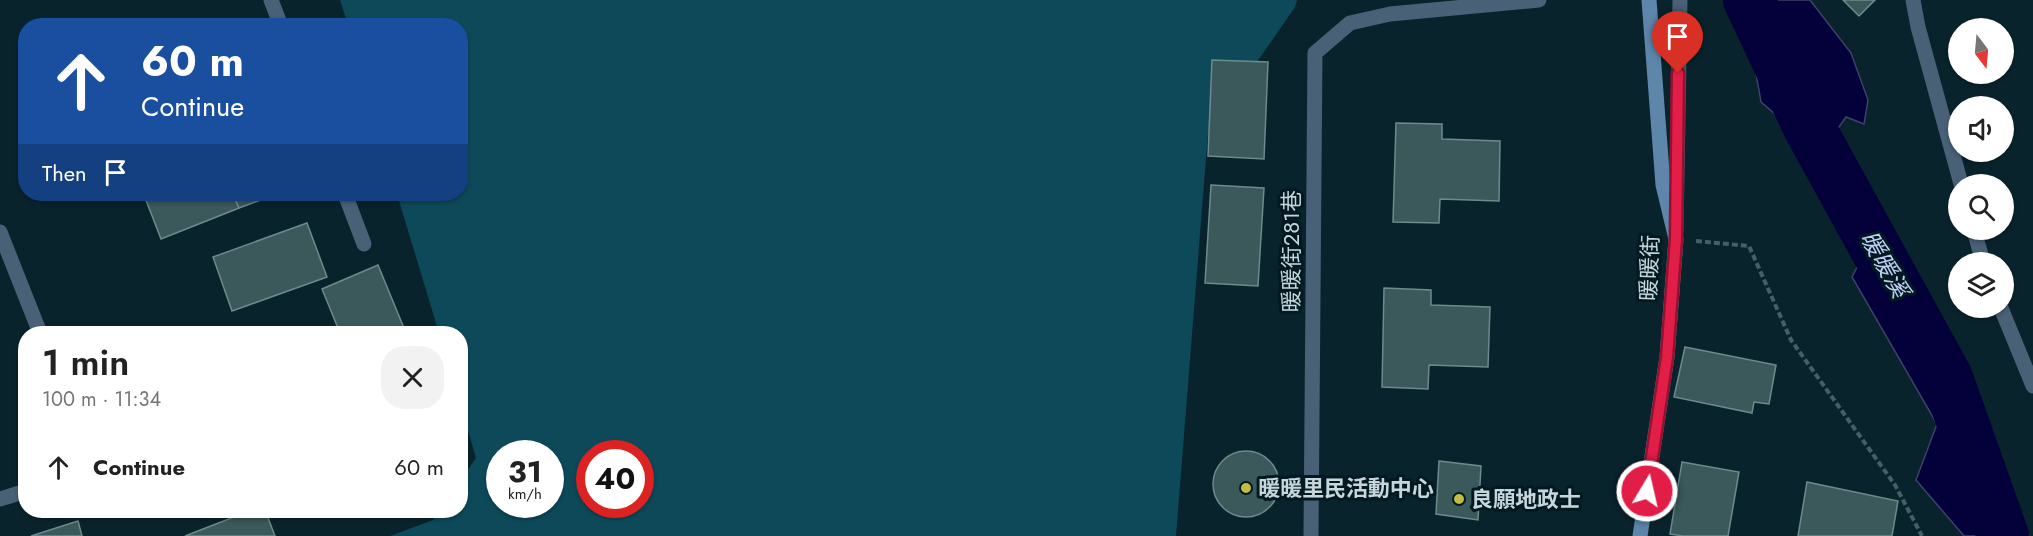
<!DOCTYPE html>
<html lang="en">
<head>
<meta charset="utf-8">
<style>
	body { margin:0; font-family:Jost,"Noto Sans TC",sans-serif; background:#f2f2f2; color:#222; height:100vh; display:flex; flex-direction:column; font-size:22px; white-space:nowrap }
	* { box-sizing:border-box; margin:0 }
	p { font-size:20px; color:#767676 }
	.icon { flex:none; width:33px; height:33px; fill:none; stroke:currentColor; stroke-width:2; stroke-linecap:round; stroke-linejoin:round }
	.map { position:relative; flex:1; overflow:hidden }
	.details { position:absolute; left:18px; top:326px; width:450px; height:192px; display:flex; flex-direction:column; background:#fff; border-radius:24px; box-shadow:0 2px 4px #0004 }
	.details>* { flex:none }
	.hud { position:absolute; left:18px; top:18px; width:450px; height:183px; border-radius:24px; box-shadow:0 2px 4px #0004; background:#1a4fa0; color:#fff; overflow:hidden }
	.needle { width:39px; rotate:164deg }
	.tools { position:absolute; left:1948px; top:18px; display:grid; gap:12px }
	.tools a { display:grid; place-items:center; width:66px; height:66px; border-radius:50%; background:#fff; box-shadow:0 2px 4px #0004; font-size:30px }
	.speed { position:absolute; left:486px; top:440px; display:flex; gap:12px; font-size:30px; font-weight:700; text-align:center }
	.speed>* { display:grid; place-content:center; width:78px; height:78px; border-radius:50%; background:#fff; box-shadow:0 2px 4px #0004; line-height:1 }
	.speed small { font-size:15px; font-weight:400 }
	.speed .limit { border:9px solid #d22; background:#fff; color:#111 }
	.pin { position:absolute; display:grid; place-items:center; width:51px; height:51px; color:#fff; margin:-62px -26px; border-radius:50% 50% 50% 0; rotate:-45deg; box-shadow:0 0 6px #0007 }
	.pin .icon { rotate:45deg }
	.me { position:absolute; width:66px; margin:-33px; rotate:9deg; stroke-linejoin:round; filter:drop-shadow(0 0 4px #0008) }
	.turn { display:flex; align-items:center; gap:21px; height:126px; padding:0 24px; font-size:27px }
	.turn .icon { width:78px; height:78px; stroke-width:2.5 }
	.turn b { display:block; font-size:42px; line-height:51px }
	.then { display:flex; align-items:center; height:57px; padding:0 24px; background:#0003; gap:12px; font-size:22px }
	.round { display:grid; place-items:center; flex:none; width:63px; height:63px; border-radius:24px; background:#f2f2f2 }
	.overview { display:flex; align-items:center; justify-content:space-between; height:102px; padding:0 24px }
	h1 { font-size:36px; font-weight:600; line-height:45px }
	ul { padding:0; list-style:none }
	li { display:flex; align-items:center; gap:18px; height:78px; padding:0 24px }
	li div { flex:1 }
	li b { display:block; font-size:22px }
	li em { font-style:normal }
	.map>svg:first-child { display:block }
	.green { fill:#0e495a; fill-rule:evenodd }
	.water { fill:#04013a; stroke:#3e416a; stroke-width:1.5 }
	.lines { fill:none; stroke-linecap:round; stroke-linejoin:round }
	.river { stroke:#04013a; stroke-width:52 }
	.building { fill:#3b595a; stroke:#6c8b8c; stroke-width:1.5 }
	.path { stroke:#485e66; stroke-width:4; stroke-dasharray:6 3; stroke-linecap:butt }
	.lane { stroke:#486177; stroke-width:15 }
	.street { stroke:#486177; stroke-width:15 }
	.secondary { stroke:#5d86aa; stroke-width:15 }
	.route-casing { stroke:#92132f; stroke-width:15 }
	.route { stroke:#e11d48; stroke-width:10 }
	.poi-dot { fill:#c2bd3f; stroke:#011a22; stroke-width:2 }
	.labels { text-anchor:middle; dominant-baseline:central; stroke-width:6; stroke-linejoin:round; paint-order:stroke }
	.street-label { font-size:22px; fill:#c7d6db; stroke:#011a22 }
	.poi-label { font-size:22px; font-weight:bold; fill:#c7d6db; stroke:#011a22; text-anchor:start }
	.water-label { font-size:24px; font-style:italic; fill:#c0cef3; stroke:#011a22 }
</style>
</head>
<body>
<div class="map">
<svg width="2033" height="536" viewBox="0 0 2033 536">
	<rect width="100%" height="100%" fill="#09232c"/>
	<path class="green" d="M340 0H1297L1295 7 1208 133 1176 536H390L433 520 440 510H460L461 480 476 458 461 406 460 333H439L397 194H460V26L348 25ZM500 453H550V504H500ZM590 453H640V504H590Z"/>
	<polygon class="water" points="1743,0 1810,0 1851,53 1868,100 1864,124 1846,117 1834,134 1844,161 1857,169 1881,220 1878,275 1902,339 1967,387 1975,477 1970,491 1975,511 2011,514 2029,536 1964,536 1916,480 1937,424 1852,277 1864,254 1853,194 1808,142 1761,102"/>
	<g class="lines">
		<polyline class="river" points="1749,0 1809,127 1947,378 2003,536"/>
	</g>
	<g class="building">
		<polygon points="1843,0 1875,0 1859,16"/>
		<polygon points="1212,60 1268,62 1264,159 1208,156"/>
		<polygon points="1396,123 1442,124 1442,139 1500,141 1499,201 1440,199 1439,223 1393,222"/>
		<polygon points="1211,185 1264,188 1258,286 1205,283"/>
		<polygon points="149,194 233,194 239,208 161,239 144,195"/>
		<polygon points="233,194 277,194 239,208"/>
		<polygon points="307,223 327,277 232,311 213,257"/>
		<polygon points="378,265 406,333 340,333 322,289"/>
		<polygon points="1384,288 1431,290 1431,305 1490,307 1488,367 1429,365 1428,389 1382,387"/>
		<polygon points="1685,347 1776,365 1769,404 1754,402 1752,413 1674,397"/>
		<circle cx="1246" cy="484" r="33"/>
		<polygon points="1439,461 1481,466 1478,520 1436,514"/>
		<polygon points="1682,462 1739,472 1728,536 1683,536 1670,534"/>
		<polygon points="1807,482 1898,501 1892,536 1798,536"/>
		<polygon points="252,510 265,510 275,536 185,536"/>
		<polygon points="78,521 82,536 31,536"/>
	</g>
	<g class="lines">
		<polyline class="path" points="1696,241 1749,246 1791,340 1895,485 1922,536"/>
		<g class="lane">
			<polyline points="271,0 281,26"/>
			<polyline points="345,194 364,244"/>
		</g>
		<g class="street">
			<polyline points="1913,0 1918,27 1961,184"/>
			<polyline points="1676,230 1680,0"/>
			<polyline points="1974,230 1983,262"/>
			<polyline points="0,232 40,333"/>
			<polyline points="2001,308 2033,386"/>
			<polyline points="0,499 26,491"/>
			<polyline points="1311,536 1315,53 1350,23 1390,14 1539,0"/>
		</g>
		<polyline class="secondary" points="1640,536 1667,357 1676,239 1663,185 1649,0"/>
	</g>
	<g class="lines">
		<defs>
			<polyline id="route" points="1647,491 1667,357 1676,239 1678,73"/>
		</defs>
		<use href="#route" class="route-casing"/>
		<use href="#route" class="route"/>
	</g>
	<g class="poi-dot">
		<circle cx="1246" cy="488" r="6"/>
		<circle cx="1459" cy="499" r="6"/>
	</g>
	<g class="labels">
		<g class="street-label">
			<text transform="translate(1291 251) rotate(-90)">暖暖街281巷</text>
			<text transform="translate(1649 268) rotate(-88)">暖暖街</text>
		</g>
		<g class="poi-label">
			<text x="1258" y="488">暖暖里民活動中心</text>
			<text x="1471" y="499">良願地政士</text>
		</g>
		<g class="water-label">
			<text transform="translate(1885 264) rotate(61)">暖暖溪</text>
		</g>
	</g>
</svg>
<div class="tools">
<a><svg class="needle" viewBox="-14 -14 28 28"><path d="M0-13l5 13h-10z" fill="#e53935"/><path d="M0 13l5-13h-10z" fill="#767676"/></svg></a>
<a><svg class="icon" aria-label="sound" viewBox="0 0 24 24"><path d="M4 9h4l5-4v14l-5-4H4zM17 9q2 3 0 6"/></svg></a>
<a><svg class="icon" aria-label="search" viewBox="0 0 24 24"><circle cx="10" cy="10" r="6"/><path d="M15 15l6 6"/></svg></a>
<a><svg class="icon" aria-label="layers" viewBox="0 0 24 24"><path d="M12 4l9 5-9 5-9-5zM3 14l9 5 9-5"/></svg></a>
</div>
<div class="speed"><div>31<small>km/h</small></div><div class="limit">40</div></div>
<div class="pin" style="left:1678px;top:73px;background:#d93025"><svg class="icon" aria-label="arrive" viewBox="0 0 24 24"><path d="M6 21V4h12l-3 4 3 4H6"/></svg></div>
<svg class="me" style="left:1647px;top:491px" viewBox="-20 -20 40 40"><circle r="17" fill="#e11d48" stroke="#fff" stroke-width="3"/><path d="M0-11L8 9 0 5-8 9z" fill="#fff"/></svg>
<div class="hud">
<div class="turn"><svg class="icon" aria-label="ahead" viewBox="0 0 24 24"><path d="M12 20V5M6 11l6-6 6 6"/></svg><div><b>60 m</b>Continue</div></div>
<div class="then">Then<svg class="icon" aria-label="arrive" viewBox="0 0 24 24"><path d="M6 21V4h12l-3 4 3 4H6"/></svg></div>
</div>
<section class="details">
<div class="overview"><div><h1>1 min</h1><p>100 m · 11:34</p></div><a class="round"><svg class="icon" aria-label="close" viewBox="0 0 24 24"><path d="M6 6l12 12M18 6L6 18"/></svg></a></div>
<ul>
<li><svg class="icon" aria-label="ahead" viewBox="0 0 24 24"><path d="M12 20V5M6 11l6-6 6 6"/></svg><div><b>Continue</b></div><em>60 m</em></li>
</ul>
</section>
</div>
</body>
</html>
